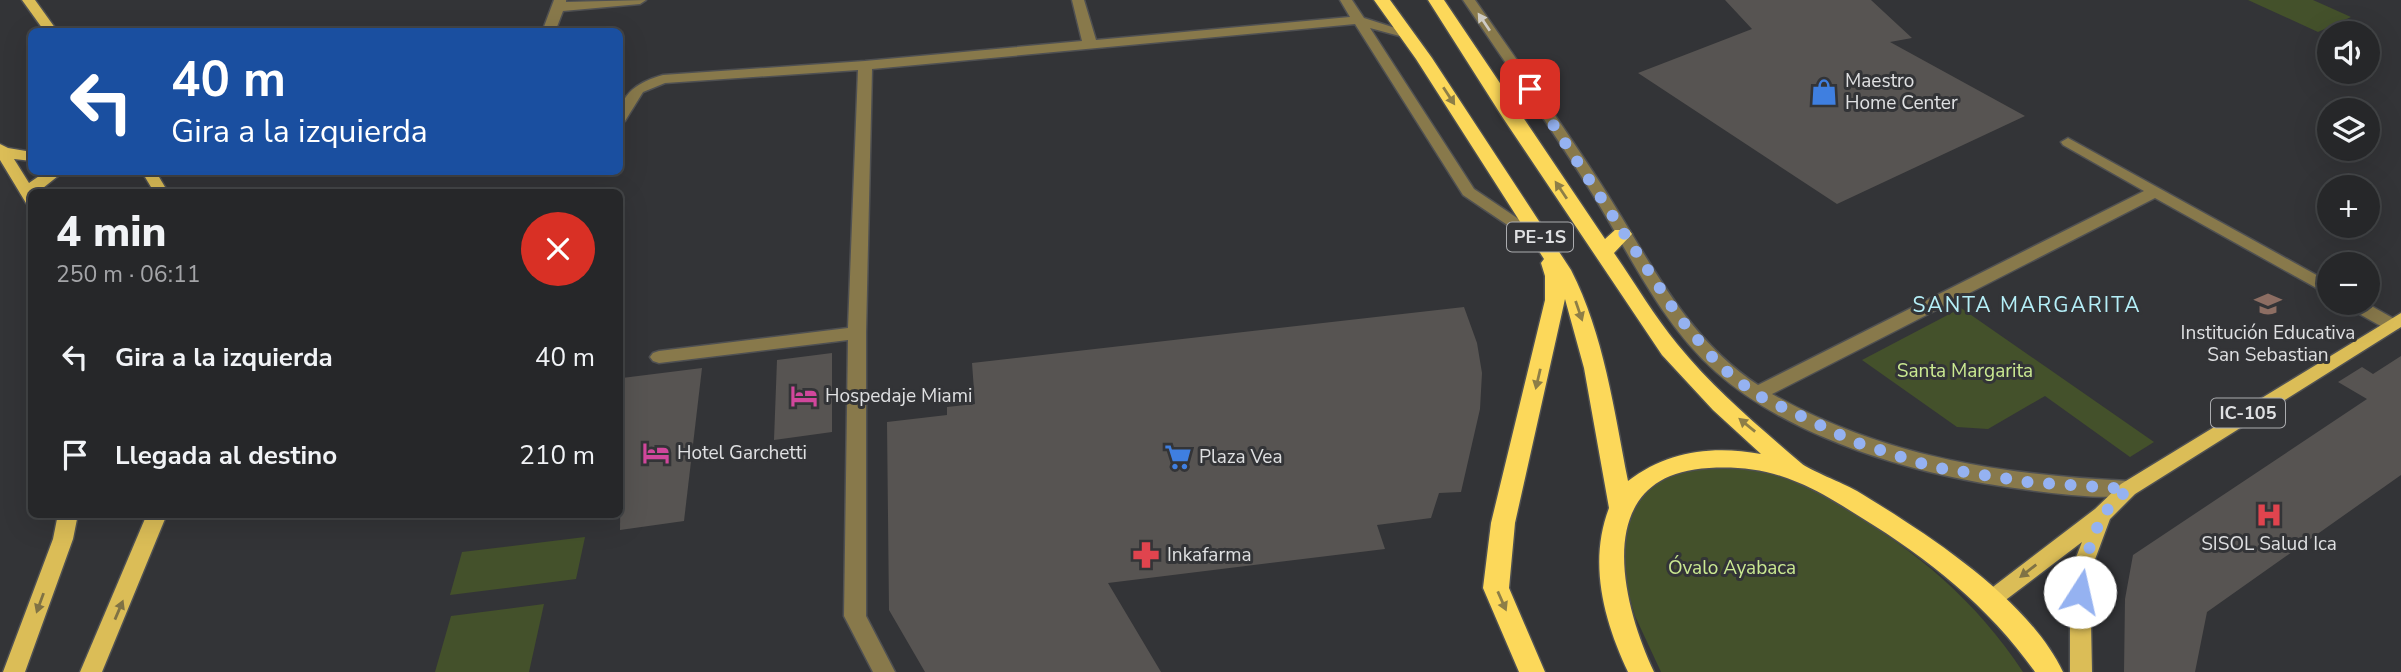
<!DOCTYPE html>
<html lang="es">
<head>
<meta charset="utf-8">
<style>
	body { margin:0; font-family:"Nunito Sans",sans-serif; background:#2e2f31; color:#f1f3f6; height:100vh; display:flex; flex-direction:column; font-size:26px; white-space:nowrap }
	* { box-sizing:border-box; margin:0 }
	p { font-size:23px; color:#a4a5a8 }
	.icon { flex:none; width:38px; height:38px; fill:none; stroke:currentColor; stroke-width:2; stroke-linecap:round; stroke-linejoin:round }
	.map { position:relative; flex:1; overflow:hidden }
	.details { position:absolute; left:28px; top:189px; width:595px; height:329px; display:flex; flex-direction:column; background:#262729; border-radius:10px; box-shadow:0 7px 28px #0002,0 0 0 2px #424446 }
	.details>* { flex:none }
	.hud { position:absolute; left:28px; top:28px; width:595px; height:147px; border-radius:10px; box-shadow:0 7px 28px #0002,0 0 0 2px #424446; background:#1a4fa0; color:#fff; overflow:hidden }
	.buttons { position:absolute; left:2317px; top:21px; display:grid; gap:14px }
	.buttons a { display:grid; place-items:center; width:63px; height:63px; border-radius:50%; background:#262729; box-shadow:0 7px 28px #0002,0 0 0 2px #424446; font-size:35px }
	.pin { position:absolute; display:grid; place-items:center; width:60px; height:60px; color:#fff; margin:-30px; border-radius:14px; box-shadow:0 4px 10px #0006 }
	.me { position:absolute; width:77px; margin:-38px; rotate:10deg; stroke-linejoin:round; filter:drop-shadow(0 0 5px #0008) }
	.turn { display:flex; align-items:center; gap:24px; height:147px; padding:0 28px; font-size:32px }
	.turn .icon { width:91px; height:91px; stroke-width:2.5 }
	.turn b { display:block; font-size:49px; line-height:60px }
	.round { display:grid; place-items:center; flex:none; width:74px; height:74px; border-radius:37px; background:#2e2f31 }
	.headline { display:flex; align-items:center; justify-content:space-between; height:119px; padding:0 28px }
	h1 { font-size:42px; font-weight:800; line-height:52px }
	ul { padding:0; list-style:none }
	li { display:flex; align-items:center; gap:21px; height:98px; padding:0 28px }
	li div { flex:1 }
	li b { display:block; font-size:26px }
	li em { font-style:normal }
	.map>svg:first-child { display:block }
	.green { fill:#44512b }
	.building { fill:#575452 }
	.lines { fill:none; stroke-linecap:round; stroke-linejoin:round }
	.minor-casing { stroke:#4f5052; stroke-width:3 }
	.major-casing { stroke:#4f5052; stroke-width:3 }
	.highway-casing { stroke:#4f5052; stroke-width:3 }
	.minor { fill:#88794b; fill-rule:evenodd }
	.major { fill:#dbbd57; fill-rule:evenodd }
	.highway { fill:#fcd85a; fill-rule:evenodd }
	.oneway { fill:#cecbc4 }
	.oneway2 { fill:#8d7e47 }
	.oneway3 { fill:#7f7245 }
	.route { stroke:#95b2f1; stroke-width:12; stroke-dasharray:0 21.6 }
	.labels { text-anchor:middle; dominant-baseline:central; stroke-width:6; stroke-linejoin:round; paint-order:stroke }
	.shield { fill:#333437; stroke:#abacaf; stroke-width:2 }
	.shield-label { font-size:18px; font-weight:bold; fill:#dfe0e2 }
	.poi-label { font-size:19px; fill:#dfe0e2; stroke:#333437; text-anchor:start }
	.park-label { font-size:19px; fill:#cbea92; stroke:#333437 }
	.neighbourhood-label { font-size:21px; letter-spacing:2px; fill:#b5eff8; stroke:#333437 }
</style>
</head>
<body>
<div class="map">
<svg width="2401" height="672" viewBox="0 0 2401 672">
	<rect width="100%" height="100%" fill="#333437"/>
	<g class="green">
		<polygon points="2248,0 2313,0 2351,17 2318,32"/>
		<polygon points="1961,308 2154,442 2130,457 2045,396 1988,429 1957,427 1862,360"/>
		<path d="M1676 464C1703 465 1736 462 1762 469 1788 476 1815 491 1839 505 1913 548 1976 600 2023 672H1661L1635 616 1624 577V519L1629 499Z"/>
		<polygon points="585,537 576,579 450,595 462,552"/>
		<polygon points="544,604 529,672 435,672 451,616"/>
	</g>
	<g class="building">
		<polygon points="1725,0 1871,0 1912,38 1890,42 2025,116 1837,204 1638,73 1752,29"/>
		<polygon points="1464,307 1477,343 1482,373 1480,409 1461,492 1439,493 1431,518 1377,525 1385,549 1108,583 1161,672 925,672 889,610 887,422 947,415 947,407 975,404 972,363"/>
		<polygon points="832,353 832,432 774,440 777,360"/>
		<polygon points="2401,356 2401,475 2207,612 2195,672 2124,672 2125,599 2133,555 2367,399 2338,382 2362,367 2373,374"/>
		<polygon points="702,368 684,521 620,530 622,378"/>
	</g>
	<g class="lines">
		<defs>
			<g id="minor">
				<polygon points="554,0 566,0 566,2 646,0 640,4 563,11 555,32 542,32"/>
				<path d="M1072 0H1084L1096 40 1350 17 1340 0H1352L1364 18 1414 34 1407 38 1370 28 1474 189 1551 241 1549 245H1537L1463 195 1355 24 872 69 866 333V616L895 672H873L844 616 848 340 659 363 653 361 650 357 653 353 659 351 848 328 858 70 665 83 643 92 625 121 620 122C618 94 638 82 663 75L865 61 1082 41Z"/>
				<path d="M1463 0H1475C1517 60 1559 120 1599 181 1646 253 1683 336 1758 385L2144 191 2063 145 2061 142 2068 138 2329 282V295L2155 198 1772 394C1883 457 2003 475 2128 481L2135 484 2138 489 2135 494C2108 503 2013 488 1982 483 1892 467 1785 433 1716 372 1664 326 1633 261 1598 203 1556 134 1508 67 1463 0Z"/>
				<polygon points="2344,303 2366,303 2398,321 2401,325 2398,329 2386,329 2347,307"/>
			</g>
			<g id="major">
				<polygon points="22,0 35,0 58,32 45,32"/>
				<polygon points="0,144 8,148 32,152 32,161 14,159 29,183 45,172 63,172 38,192 32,192 32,205 26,203 0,160"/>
				<polygon points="142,172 156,172 168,192 154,192"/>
				<polygon points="2401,313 2401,327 2135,494 2110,519 2090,573 2092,672 2070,672 2070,573 2082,542 1999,605 1992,608 1985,605 1981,599 1985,593 2095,509 2121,484"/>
				<polygon points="58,514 78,514 73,539 25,672 3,672 53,539"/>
				<polygon points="147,514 167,514 102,672 80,672"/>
			</g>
			<path id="highway" d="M1374 0H1390L1432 58 1571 270C1604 335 1614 410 1628 481 1667 451 1713 445 1761 454L1713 410 1662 355 1503 118 1428 0H1444L1605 239 1615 230H1629L1632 234 1614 253C1635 283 1654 316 1678 345 1713 388 1758 426 1801 463 1809 470 1843 483 1857 491 1926 533 2028 598 2063 672H2035C1989 607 1929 559 1862 518 1841 505 1820 491 1797 482 1770 470 1739 466 1709 468 1591 474 1620 600 1654 672H1628C1604 621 1588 563 1609 508L1584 368 1565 299 1515 523 1509 588 1545 672H1519L1483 588 1491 523 1545 300V276L1541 263 1544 259 1416 59Z"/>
		</defs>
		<use href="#minor" class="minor-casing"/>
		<use href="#major" class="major-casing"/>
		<use href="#highway" class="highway-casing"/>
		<use href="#minor" class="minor"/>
		<use href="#major" class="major"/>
		<use href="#highway" class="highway"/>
	</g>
	<defs><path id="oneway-solid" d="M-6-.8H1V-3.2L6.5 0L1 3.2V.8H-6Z" transform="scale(1.75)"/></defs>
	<use class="oneway" href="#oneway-solid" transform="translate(1484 22) rotate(-124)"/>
	<g class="oneway2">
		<use href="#oneway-solid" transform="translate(1449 96) rotate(57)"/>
		<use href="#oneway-solid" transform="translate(1561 190) rotate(-124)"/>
		<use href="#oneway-solid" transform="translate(1579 311) rotate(71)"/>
		<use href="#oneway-solid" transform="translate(1538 379) rotate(103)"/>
		<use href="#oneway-solid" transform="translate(1747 425) rotate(-141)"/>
		<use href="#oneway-solid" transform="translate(1502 601) rotate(66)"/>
	</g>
	<g class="oneway3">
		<use href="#oneway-solid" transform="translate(2028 571) rotate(142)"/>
		<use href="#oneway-solid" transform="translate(40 603) rotate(110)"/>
		<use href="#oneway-solid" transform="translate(119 610) rotate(-67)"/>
	</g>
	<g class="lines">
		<polyline class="route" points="1530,89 1678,316 1719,365 1755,394 1855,442 1933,467 2028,482 2128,489 2102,515 2080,573 2080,592"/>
	</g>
	<defs>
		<symbol id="shop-bare" viewBox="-9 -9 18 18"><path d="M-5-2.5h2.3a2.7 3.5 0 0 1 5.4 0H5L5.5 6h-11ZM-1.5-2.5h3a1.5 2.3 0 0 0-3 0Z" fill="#3f7fe0" stroke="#333437" stroke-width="2.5" paint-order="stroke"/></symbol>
		<symbol id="school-bare" viewBox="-9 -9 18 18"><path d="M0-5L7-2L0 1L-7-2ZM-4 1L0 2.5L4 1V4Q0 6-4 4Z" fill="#8d6e63" stroke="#333437" stroke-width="2.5" paint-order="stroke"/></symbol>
		<symbol id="hotel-bare" viewBox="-9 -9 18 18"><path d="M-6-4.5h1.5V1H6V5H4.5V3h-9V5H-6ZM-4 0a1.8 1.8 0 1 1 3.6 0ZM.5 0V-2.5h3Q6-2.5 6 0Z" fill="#d1479c" stroke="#333437" stroke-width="2.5" paint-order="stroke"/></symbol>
		<symbol id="supermarket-bare" viewBox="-9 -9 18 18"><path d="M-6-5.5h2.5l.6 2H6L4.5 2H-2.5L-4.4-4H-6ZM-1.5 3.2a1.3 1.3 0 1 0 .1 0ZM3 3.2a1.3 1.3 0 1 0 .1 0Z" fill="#3f7fe0" stroke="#333437" stroke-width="2.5" paint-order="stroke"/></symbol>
		<symbol id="hospital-bare" viewBox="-9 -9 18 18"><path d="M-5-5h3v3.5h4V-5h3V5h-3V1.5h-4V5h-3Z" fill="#e0444e" stroke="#333437" stroke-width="2.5" paint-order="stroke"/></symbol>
		<symbol id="pharmacy-bare" viewBox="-9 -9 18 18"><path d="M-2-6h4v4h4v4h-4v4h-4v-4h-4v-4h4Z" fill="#e0444e" stroke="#333437" stroke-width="2.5" paint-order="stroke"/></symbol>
	</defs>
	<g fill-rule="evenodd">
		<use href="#shop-bare" x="1805" y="73" width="38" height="38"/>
		<use href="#school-bare" x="2249" y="285" width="38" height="38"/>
		<use href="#hotel-bare" x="785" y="377" width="38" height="38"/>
		<use href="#hotel-bare" x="637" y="434" width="38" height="38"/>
		<use href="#supermarket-bare" x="1159" y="438" width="38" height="38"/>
		<use href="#hospital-bare" x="2250" y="496" width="38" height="38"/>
		<use href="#pharmacy-bare" x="1127" y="536" width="38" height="38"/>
	</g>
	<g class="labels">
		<g class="shield">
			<rect x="1507" y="222.5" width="66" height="29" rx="5"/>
			<rect x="2211" y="398.5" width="74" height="29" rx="5"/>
		</g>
		<g class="shield-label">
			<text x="1540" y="237">PE-1S</text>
			<text x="2248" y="413">IC-105</text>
		</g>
		<g class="poi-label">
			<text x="1845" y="81">Maestro<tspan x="1845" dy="22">Home Center</tspan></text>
			<text x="2268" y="333" text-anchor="middle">Institución Educativa<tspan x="2268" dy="22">San Sebastian</tspan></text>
			<text x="825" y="396">Hospedaje Miami</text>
			<text x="677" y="453">Hotel Garchetti</text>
			<text x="1199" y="457">Plaza Vea</text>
			<text x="2269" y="544" text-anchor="middle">SISOL Salud Ica</text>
			<text x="1167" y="555">Inkafarma</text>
		</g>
		<g class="park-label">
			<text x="1965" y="371">Santa Margarita</text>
			<text x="1732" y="568">Óvalo Ayabaca</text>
		</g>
		<g class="neighbourhood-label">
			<text x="2027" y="305">SANTA MARGARITA</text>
		</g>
	</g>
</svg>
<div class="buttons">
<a><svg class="icon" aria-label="sound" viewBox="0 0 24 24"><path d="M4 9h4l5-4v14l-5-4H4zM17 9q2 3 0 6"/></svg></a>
<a><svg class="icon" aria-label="layers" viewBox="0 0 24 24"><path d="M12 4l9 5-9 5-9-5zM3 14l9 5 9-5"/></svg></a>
<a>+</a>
<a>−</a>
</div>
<div class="pin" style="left:1530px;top:89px;background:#d93025"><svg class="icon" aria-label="arrive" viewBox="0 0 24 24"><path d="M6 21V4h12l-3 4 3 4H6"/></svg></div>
<svg class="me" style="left:2080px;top:592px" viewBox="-20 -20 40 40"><circle r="19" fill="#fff"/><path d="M0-13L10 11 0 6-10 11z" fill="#95b2f1"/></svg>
<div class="hud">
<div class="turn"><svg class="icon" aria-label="left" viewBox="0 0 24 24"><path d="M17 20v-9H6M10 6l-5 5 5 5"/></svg><div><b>40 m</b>Gira a la izquierda</div></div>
</div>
<section class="details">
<div class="headline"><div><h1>4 min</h1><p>250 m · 06:11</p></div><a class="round" style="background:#d93025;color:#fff"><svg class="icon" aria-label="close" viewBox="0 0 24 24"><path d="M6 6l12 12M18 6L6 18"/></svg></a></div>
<ul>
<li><svg class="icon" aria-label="left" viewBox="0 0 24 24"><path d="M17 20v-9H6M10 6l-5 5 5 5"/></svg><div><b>Gira a la izquierda</b></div><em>40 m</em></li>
<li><svg class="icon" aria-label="arrive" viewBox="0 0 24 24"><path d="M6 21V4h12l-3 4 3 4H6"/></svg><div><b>Llegada al destino</b></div><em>210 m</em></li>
</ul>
</section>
</div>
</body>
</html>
